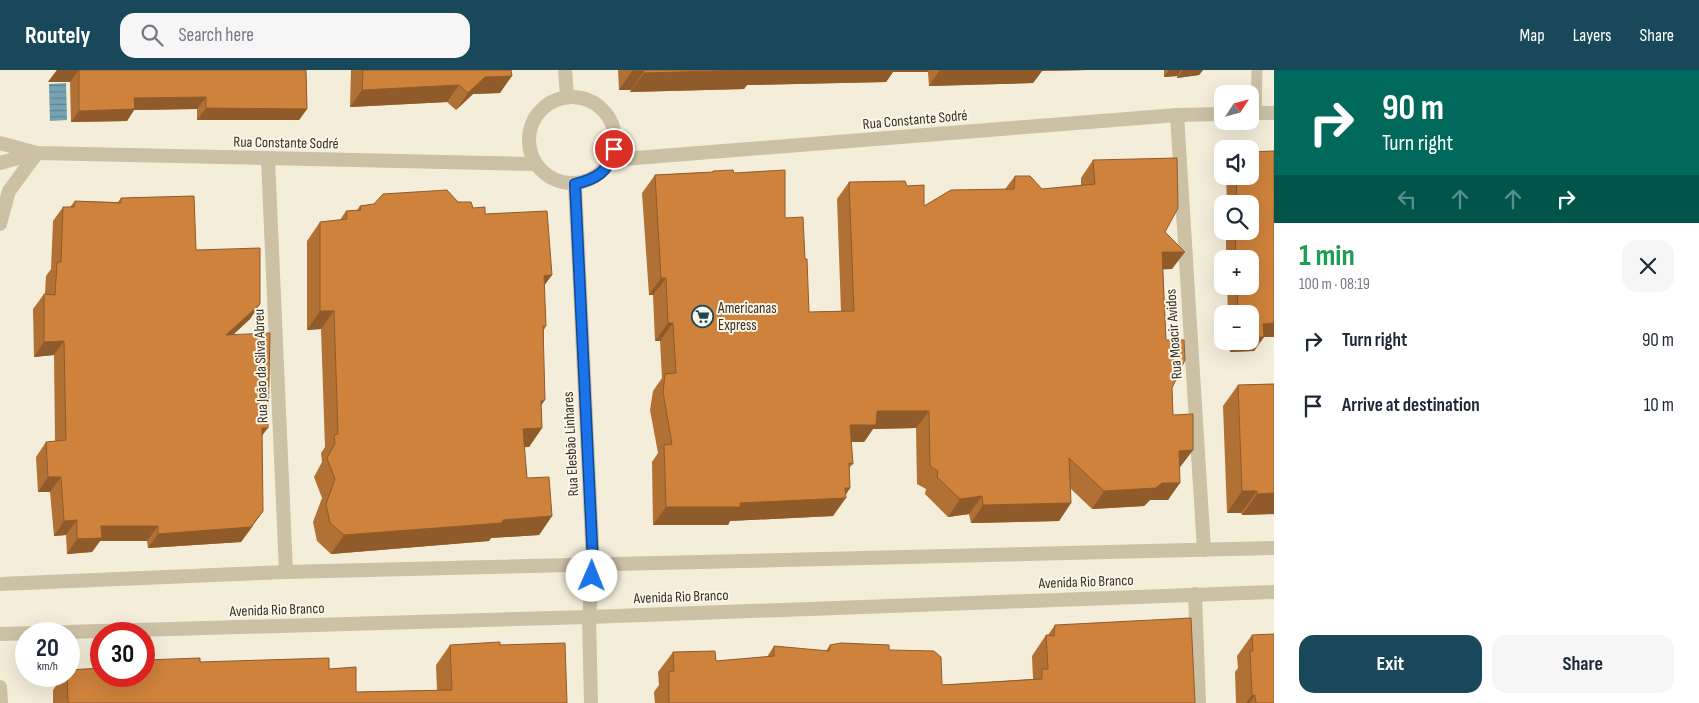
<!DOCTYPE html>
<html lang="en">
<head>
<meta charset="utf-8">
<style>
	body { margin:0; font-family:"Sofia Sans Condensed",sans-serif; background:#f6f6f7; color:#1f2937; height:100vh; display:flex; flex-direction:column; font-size:19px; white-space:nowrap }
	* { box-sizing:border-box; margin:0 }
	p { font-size:16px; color:#747a83 }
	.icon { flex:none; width:28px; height:28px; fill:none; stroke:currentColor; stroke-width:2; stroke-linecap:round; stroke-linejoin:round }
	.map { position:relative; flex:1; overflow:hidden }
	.sheet { display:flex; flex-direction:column; background:#fff; width:425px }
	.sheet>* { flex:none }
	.guide { background:#00695c; color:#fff; overflow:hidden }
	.needle { width:32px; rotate:54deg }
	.tools { position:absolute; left:1214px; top:15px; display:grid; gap:10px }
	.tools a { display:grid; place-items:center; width:45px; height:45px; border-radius:10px; background:#fff; box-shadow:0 5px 20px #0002; font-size:25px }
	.speed { position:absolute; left:15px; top:552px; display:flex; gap:10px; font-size:25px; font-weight:700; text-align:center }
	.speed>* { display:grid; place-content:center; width:65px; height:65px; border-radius:50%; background:#fff; box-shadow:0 5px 20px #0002; line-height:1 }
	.speed small { font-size:12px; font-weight:400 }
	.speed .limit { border:8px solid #d22; background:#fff; color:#111 }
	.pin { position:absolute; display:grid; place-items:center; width:42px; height:42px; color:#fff; margin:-21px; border:2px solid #fff; border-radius:50%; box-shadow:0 1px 5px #0007 }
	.me { position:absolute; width:55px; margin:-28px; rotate:1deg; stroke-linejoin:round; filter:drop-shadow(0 0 4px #0008) }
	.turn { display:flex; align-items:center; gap:18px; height:105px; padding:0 25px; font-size:22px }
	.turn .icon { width:65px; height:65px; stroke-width:2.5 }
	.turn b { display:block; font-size:35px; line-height:42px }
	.lanes { display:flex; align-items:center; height:48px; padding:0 25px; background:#0003; justify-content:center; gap:25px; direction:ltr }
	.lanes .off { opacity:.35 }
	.round { display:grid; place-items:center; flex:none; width:52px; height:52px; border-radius:15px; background:#f6f6f7 }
	.summary { display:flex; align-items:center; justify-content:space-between; height:85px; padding:0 25px }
	h1 { font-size:30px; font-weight:700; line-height:38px; color:#1e9e55 }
	.button { display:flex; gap:10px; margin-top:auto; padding:10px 25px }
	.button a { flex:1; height:58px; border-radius:15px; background:#19485b; color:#fff; font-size:20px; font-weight:700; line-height:58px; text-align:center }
	.button a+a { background:#f6f6f7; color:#1f2937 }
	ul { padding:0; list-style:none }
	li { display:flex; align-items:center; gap:15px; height:65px; padding:0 25px }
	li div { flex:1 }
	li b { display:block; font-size:19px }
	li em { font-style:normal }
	header { display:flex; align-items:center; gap:30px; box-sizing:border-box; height:70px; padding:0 25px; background:#19485b; color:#fff }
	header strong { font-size:24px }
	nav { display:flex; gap:28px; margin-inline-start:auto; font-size:18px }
	.search { width:350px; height:45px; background:#f6f6f7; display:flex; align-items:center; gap:12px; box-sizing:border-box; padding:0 18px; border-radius:15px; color:#747a83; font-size:19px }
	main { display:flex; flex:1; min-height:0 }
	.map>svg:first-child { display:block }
	.water { fill:url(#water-rules) }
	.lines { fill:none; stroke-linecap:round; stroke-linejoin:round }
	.service { stroke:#ccc0a5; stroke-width:11 }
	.minor { stroke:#ccc0a5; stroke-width:14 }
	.tertiary { stroke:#ccc0a5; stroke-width:14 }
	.wall { fill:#b17034 }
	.shaded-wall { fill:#905b2a }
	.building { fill:#ce823c; stroke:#905b2a }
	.route-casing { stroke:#114b97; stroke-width:12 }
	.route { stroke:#1a73e8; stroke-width:9 }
	.labels { text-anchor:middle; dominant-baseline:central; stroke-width:4; stroke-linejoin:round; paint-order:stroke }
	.street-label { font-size:15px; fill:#373027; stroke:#fbf6e6 }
	.poi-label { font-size:15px; fill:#373027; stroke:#fbf6e6; text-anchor:start }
</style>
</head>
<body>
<header>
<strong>Routely</strong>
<div class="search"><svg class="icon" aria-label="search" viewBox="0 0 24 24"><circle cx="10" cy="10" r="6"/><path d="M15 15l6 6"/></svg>Search here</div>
<nav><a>Map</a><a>Layers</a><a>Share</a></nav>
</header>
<main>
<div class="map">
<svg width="1274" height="633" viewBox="0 0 1274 633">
	<defs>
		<pattern id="water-rules" width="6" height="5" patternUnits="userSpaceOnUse" patternTransform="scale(1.25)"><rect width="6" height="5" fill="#76a2b2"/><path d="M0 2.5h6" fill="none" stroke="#628491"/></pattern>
	</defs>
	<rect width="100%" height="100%" fill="#f3edd9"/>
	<polygon class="water" points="66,13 67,50 50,51 49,14"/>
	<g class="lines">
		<polyline class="service" points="1256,43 1257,0"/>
		<g class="minor">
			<polyline points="565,0 567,26"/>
			<circle cx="572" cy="70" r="43"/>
			<polyline points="1250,43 1274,43"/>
			<polyline points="1177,45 1204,480"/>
			<polyline points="0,73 37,83 535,94"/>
			<polyline points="268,89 286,502"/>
			<polyline points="611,90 1177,45 1222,44"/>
			<polyline points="0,93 36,83"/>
			<polyline points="575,114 593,494 589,547 591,633"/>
			<polyline points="0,154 9,121 37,83"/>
			<polyline points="1195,524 1199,633"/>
			<polyline points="0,617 1,633"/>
		</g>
		<g class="tertiary">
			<polyline points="0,514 286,502 1274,478"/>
			<polyline points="0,564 589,547 1274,522"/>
		</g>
	</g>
	<g class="wall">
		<polygon points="57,0 306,0 307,39 299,50 197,50 197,39 134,40 127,51 71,52 70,12 48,12"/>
		<polygon points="351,0 511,0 500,23 473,24 456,40 447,32 350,37"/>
		<polygon points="618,0 1088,0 1042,1 1033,13 929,16 928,2 893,2 886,12 747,15 744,19 630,22 631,20 619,20"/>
		<polygon points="1164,0 1203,0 1199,5 1177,8 1177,6 1164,7"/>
		<polygon points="1274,81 1274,267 1264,267 1254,281 1230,282 1229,271 1250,271 1250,244 1228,244 1227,216 1250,216 1250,189 1226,189 1226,161 1250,161 1250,134 1227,134 1226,106 1250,106"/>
		<polygon points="1093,90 1165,162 1172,199 1163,199 1166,270 1172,318 1173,345 1193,380 1180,397 1168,430 1150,430 1144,436 1092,439 1071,419 1071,433 1059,451 971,453 969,444 948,447 925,424 926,419 917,414 916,358 873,359 864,372 851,372 853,394 849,398 850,418 833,446 730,451 728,455 653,455 652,392 658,383 650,340 653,321 662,308 660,271 655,271 653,225 649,225 642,123 655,105 712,102 713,101 734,103 785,148 805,189 809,242 841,241 837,129 849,112 907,116 924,136 1005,119 1015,106 1042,119 1081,115 1081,108"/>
		<polygon points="121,128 196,180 260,234 250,249 233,265 262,366 253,456 241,472 148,478 147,471 100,471 92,482 67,484 66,465 54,466 50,422 38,422 36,387 46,372 55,371 54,285 34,287 33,239 44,224 45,224 46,206 51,199 53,151 63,137 70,137 75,131 118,132"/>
		<polygon points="458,132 473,138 485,144 552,205 544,215 546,256 544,260 541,336 542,358 529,377 524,377 527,408 552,446 539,465 491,468 489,471 331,484 317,471 313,452 322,428 314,407 322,392 321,383 325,377 321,259 307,260 307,171 320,152 340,150 346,141 357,140 360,136"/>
		<polygon points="1274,314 1274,444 1242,445 1241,443 1227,443 1223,336 1238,315"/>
		<polygon points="1055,555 1195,633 655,633 654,622 659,615 658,602 673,582 716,591 767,587 774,576 826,581 830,575 889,580 942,615 1033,609 1032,586 1046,565 1048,565"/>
		<polygon points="1252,565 1274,633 1236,633 1235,602 1238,598 1237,586"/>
		<polygon points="450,575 500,575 567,633 53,633 53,620 63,606 69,606 200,592 329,599 356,622 437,620 436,595"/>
	</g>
	<g class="shaded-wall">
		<polygon points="57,0 79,0 70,12 48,12"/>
		<polygon points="748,0 929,0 928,2 893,2 886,12 747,15 744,19 630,22 644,3"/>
		<polygon points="940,0 1088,0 1042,1 1033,13 929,16"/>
		<polygon points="1169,0 1181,0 1177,6 1164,7"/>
		<polygon points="1183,0 1203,0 1199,5 1177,8"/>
		<polygon points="632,1 644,1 631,20 619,20"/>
		<polygon points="512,6 500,23 473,24 456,40 468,23 485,7"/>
		<polygon points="459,15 447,32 350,37 362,20"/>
		<polygon points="206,27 197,39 134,40 127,51 71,52 79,41 134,28"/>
		<polygon points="206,38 307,39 299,50 197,50"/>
		<polygon points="1162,182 1185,182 1172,199 1150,200"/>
		<polygon points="552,205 538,224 544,206"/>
		<polygon points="661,208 666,208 653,225 649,225"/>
		<polygon points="260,234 250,249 216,280 226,265"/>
		<polygon points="320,241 334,241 321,259 307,260"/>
		<polygon points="668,253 673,253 660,271 655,271"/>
		<polygon points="1274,253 1274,267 1264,267 1254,281 1230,282 1237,271 1250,271 1250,267 1263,254"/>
		<polygon points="64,271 54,285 34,287 44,272"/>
		<polygon points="545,330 532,349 541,331"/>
		<polygon points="877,341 929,341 916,358 873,359 864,372 838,372 850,355"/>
		<polygon points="262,358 268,358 257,372"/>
		<polygon points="542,358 529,377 510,378 523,359"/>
		<polygon points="1193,380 1180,397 1167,398 1179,381"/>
		<polygon points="48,407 61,407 50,422 38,422"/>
		<polygon points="1162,413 1180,413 1168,430 1150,430 1144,436 1092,439 1104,421"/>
		<polygon points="845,418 850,418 843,428 846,428 833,446 730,451 728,455 653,455 666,437 740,433"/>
		<polygon points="1242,421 1257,421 1241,443 1227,443"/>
		<polygon points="1274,423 1274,444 1242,445 1257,424"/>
		<polygon points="982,426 969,444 948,447 960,429"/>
		<polygon points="1071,433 1059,451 971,453 983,435"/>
		<polygon points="263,441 241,472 148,478 158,464"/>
		<polygon points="552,446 539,465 491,468 489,471 331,484 344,465 503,450"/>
		<polygon points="77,450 66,465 54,466 64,451"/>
		<polygon points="101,456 158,456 147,471 100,471 92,482 67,484 77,469"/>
		<polygon points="1252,625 1255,625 1250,633 1246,633"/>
	</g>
	<g class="building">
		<polygon points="57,0 306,0 307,39 206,38 206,27 134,28 135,39 79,41 79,0"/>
		<polygon points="363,0 511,0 512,6 485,7 468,23 459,15 362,20"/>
		<polygon points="632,0 748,0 644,3 644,1 632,1"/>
		<polygon points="1274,81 1274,253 1263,254 1264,267 1250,267 1250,244 1238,244 1237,216 1250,216 1250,189 1236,189 1235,161 1250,161 1250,134 1235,134 1235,131 1237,131 1236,106 1250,106 1250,82"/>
		<polygon points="1177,88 1178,138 1165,162 1185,182 1162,182 1166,270 1184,270 1185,290 1172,318 1173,345 1193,344 1193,380 1179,381 1180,413 1162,413 1156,418 1104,421 1069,388 1071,433 983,435 982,426 960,429 937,407 938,401 930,396 929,341 877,341 876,355 850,355 853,394 849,393 850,418 845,418 846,428 740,433 740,437 666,437 664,375 672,374 663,322 665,304 676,303 673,253 668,253 666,208 661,208 655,105 713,102 713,101 733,100 734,103 785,100 785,148 803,147 805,189 807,189 809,242 854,241 849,112 905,111 907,116 924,115 924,136 951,120 1014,119 1015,106 1030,106 1042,119 1095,114 1093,90"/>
		<polygon points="447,120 458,132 471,132 473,138 485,137 485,144 547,141 552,205 544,206 546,256 543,256 545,330 541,331 542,358 523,359 527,408 549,407 552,446 503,450 502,453 344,465 330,453 326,434 335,409 327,388 335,373 334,365 338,364 334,241 320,241 320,152 347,149 346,141 361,140 360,136 374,134 383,124"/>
		<polygon points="194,126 196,180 260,178 260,234 226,265 270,263 268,358 262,358 263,441 251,457 158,464 158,456 101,456 102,468 77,469 77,450 64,451 61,407 48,407 46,372 66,370 64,271 44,272 44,224 55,225 57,192 61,192 63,137 74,137 75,131 121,133 121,128"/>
		<polygon points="1274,314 1274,423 1257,424 1257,421 1242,421 1238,315"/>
		<polygon points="1191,548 1195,633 669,633 669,602 674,601 673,582 715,581 716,591 774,586 774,576 829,581 830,575 841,573 889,575 889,580 934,581 941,587 942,615 1042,609 1042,599 1048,599 1046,565 1054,566 1055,555"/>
		<polygon points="1274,564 1274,633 1256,633 1255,625 1252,625 1250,581 1253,581 1252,565"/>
		<polygon points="500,572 500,575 565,573 567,633 68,633 67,606 69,606 69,600 101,598 101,606 144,606 144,591 145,590 200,588 200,592 329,588 329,599 356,597 356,622 452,620 450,575"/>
	</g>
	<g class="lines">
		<defs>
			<path id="route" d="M592 506 593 494 575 114C596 109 609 102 614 79"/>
		</defs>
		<use href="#route" class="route-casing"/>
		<use href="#route" class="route"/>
	</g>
	<defs>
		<symbol id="supermarket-ring" viewBox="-11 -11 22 22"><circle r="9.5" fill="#fbf6e6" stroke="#19485b" stroke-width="1.5"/><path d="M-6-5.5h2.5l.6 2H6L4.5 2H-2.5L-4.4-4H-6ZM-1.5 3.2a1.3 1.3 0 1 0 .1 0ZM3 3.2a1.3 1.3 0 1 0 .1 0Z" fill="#19485b"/></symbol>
	</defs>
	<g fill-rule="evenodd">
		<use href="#supermarket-ring" x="690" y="234" width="25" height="25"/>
	</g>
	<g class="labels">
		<g class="street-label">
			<text transform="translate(915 50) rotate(-5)">Rua Constante Sodré</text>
			<text transform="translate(286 73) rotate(1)">Rua Constante Sodré</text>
			<text transform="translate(1174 264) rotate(-94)">Rua Moacir Avidos</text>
			<text transform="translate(261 296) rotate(-92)">Rua João da Silva Abreu</text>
			<text transform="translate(571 374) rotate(-93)">Rua Elesbão Linhares</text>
			<text transform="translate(1086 512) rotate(-2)">Avenida Rio Branco</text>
			<text transform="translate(681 527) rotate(-2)">Avenida Rio Branco</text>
			<text transform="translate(277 540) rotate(-2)">Avenida Rio Branco</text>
		</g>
		<g class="poi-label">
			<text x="718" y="238">Americanas<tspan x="718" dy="17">Express</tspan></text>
		</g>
	</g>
</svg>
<div class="tools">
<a><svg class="needle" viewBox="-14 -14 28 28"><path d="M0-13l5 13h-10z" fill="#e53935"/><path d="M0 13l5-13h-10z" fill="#747a83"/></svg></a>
<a><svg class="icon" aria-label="sound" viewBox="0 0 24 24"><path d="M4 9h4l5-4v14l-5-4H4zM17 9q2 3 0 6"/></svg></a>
<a><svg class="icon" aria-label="search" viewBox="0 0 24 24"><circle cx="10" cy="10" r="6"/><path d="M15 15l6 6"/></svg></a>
<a>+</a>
<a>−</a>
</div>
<div class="speed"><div>20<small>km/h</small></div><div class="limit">30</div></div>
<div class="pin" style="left:614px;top:79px;background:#d93025"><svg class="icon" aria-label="arrive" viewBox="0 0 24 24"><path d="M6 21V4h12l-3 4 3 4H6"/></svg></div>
<svg class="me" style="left:592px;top:506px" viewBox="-20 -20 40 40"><circle r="19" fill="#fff"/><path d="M0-13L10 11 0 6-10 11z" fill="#1a73e8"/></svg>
</div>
<section class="sheet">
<div class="guide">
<div class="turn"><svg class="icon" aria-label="right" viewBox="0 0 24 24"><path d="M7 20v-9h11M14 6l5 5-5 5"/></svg><div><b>90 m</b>Turn right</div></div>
<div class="lanes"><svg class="icon off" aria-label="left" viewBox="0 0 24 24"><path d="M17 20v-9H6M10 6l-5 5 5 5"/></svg><svg class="icon off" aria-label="ahead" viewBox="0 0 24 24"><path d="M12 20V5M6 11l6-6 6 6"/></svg><svg class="icon off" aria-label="ahead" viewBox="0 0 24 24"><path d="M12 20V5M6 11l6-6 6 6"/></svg><svg class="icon" aria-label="right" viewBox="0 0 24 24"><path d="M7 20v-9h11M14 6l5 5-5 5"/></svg></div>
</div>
<div class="summary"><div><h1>1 min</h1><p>100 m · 08:19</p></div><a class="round"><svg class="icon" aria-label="close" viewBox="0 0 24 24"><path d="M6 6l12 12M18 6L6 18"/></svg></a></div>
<ul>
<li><svg class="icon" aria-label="right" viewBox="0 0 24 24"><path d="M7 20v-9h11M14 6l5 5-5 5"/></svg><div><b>Turn right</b></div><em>90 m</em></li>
<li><svg class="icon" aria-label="arrive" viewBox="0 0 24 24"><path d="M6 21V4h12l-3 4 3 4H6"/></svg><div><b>Arrive at destination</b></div><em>10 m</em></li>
</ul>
<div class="button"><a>Exit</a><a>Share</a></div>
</section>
</main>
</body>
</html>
